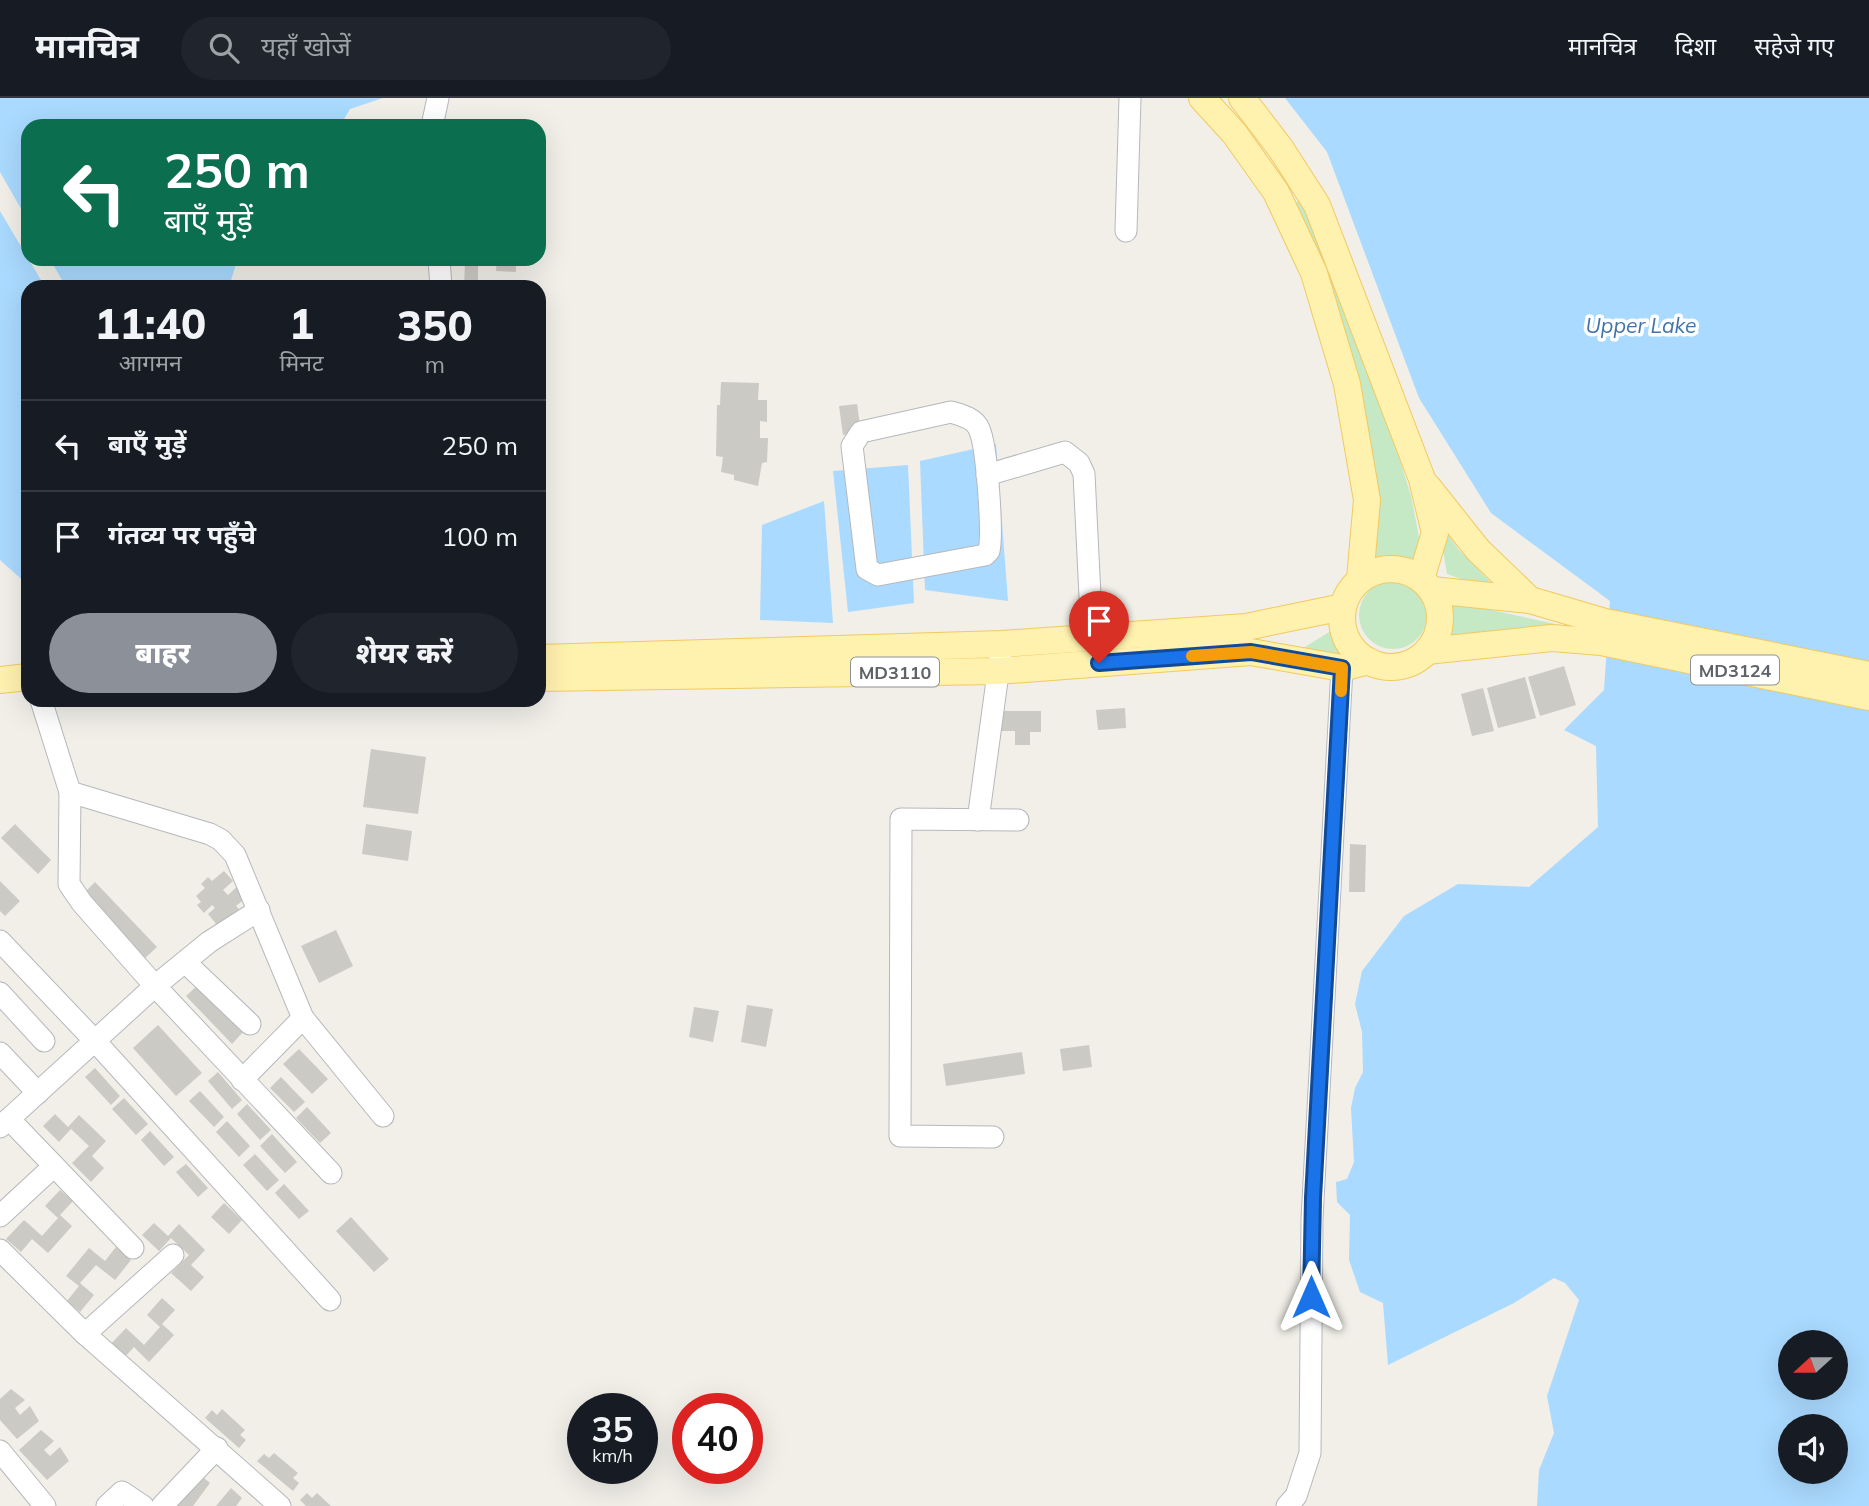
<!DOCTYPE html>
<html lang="hi">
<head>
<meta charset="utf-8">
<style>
	body { margin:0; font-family:Mulish,"Noto Sans Devanagari",sans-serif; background:#20242c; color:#f1f3f6; height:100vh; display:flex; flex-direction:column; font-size:26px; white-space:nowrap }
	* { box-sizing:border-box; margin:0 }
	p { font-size:23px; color:#9ea1a6 }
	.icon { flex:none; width:38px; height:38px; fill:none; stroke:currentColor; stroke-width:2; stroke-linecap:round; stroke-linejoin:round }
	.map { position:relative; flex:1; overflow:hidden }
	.side { position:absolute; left:21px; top:182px; width:525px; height:427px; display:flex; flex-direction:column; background:#171b24; border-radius:21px; box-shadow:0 7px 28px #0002 }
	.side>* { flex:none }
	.guide { position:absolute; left:21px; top:21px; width:525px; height:147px; border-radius:21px; box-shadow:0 7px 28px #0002; background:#0b6e4f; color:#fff; overflow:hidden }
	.needle { width:46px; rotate:249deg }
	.fabs { position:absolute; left:1778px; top:1232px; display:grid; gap:14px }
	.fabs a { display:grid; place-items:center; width:70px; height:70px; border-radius:50%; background:#171b24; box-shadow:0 7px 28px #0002; font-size:35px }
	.speed { position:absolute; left:567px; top:1295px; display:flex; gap:14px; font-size:35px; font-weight:700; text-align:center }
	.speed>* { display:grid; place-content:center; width:91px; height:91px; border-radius:50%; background:#171b24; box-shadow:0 7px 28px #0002; line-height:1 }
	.speed small { font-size:18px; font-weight:400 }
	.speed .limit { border:10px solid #d22; background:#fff; color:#111 }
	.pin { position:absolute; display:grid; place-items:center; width:60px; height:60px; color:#fff; margin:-72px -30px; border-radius:50% 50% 50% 0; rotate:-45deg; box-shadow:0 0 7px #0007 }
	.pin .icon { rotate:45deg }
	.me { position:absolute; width:77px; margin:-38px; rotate:0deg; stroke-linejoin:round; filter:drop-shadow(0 0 5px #0008) }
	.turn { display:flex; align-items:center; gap:24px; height:147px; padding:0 28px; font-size:32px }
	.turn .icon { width:91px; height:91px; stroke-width:2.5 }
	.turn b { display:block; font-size:49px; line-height:60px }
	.eta { display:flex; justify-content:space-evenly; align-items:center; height:119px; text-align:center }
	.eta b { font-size:42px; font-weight:800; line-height:49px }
	.cta { display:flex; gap:14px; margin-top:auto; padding:14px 28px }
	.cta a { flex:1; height:80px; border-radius:42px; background:#8c9099; color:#fff; font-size:28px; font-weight:800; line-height:80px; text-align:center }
	.cta a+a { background:#20242c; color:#f1f3f6 }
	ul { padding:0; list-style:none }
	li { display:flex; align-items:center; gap:21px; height:91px; padding:0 28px; border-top:2px solid #363941 }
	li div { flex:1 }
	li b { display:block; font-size:26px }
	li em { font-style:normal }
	header { display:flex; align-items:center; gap:42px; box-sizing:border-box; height:98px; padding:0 35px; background:#171b24; border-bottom:2px solid #363941 }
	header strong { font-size:33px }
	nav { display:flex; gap:38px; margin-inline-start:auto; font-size:24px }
	.search { width:490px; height:63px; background:#20242c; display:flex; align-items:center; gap:18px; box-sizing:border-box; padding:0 24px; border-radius:38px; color:#9ea1a6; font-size:26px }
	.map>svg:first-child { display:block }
	.green { fill:#c5e8c5 }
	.water { fill:#aadaff; fill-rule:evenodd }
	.building { fill:#cccac5 }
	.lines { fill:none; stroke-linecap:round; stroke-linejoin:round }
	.minor-casing { stroke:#b5b8bc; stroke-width:23 }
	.major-casing { stroke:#f2c960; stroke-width:28 }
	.minor { stroke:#fff; stroke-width:21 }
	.major { stroke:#fff2af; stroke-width:26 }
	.route-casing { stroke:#114b97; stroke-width:18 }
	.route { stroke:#1a73e8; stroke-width:12 }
	.slow { stroke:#f59e0b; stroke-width:12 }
	.labels { text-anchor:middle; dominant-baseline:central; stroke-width:7; stroke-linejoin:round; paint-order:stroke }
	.shield { fill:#fff; stroke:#8f9295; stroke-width:2 }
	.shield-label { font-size:18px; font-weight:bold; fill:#5f6368 }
	.water-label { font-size:21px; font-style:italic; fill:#4174aa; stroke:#fff }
</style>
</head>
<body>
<header>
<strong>मानचित्र</strong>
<div class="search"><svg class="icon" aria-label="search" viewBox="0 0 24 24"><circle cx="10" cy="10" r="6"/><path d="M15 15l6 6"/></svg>यहाँ खोजें</div>
<nav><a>मानचित्र</a><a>दिशा</a><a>सहेजे गए</a></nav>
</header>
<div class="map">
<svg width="1869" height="1408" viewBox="0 0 1869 1408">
	<rect width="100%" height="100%" fill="#f1efe8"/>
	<g class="green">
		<polygon points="1302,101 1381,301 1411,398 1425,469 1375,461 1378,393 1291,107"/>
		<polygon points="1438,423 1459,452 1496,490 1493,492 1447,476"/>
		<circle cx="1393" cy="517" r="34"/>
		<polygon points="1449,501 1491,512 1588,533 1446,542 1450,529"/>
		<polygon points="1334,531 1342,545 1340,561 1297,554"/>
	</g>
	<g class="water">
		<polygon points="0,0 383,0 350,11 340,28 28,28 28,123 0,74"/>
		<path d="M1285 0H1869V1408H1537L1539 1372 1554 1335 1547 1298 1579 1202 1565 1185 1554 1180 1514 1205 1388 1267 1383 1205 1360 1194 1349 1162 1350 1117 1337 1104 1336 1084 1347 1081 1354 1064 1351 1010 1355 990 1363 974 1362 934 1355 906 1362 873 1404 818 1458 786 1529 789 1598 729 1596 648 1564 632 1604 592 1610 503 1491 415 1419 300 1327 54ZM1790 1244H1836V1290H1790ZM1790 1328H1836V1374H1790Z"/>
		<polygon points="0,113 45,189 28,189 28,487 0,462"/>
		<polygon points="50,161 243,161 235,169 229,189 66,189"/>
		<polygon points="996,346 1008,503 925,492 920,363"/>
		<polygon points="908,367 914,505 848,514 833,373"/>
		<polygon points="824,403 833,525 760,522 762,427"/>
	</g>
	<g class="building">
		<polygon points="497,161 516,161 516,174 496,173"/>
		<polygon points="465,164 478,164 478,189 464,189"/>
		<polygon points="721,284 759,285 758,302 767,302 767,324 760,323 760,340 768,340 767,364 762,365 758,388 734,382 734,377 721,374 723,359 716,358 717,307 720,307"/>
		<polygon points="857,306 861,334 843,337 839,308"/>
		<polygon points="1564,568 1576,607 1540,618 1528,579"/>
		<polygon points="1525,579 1536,620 1498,630 1487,590"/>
		<polygon points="1483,590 1494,633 1472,638 1461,596"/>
		<polygon points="1125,610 1126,630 1098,632 1096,612"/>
		<polygon points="999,613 1041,613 1041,634 1030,634 1030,647 1015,647 1015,633 999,633"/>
		<polygon points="371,651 426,659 418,716 363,709"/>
		<polygon points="15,726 51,762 38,776 1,740"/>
		<polygon points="366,726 412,733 408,763 362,756"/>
		<polygon points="1350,746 1366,747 1365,794 1349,794"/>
		<polygon points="224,773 233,783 223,792 228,797 238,788 247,799 236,808 239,811 217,827 208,816 215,810 212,807 204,815 197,807 201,804 196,798 205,790 201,786 208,779 212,783"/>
		<polygon points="0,783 20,803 5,818 0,813"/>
		<polygon points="95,784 157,849 144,861 83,796"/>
		<polygon points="336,832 353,868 319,885 301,848"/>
		<polygon points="198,887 243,934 232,946 186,898"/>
		<polygon points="747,907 773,911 766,949 741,944"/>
		<polygon points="694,909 719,913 713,944 689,939"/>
		<polygon points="158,927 202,975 176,998 133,950"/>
		<polygon points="1089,947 1092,969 1063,973 1060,951"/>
		<polygon points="299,951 328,981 312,996 283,966"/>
		<polygon points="1022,954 1025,976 946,988 943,966"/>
		<polygon points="95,970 120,998 111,1007 85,979"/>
		<polygon points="218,974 242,1002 232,1011 208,983"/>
		<polygon points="281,979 305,1004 294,1014 270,990"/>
		<polygon points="200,993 224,1019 214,1029 189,1003"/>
		<polygon points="124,1000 148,1026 136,1037 112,1011"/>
		<polygon points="247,1006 271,1032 260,1042 237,1016"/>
		<polygon points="307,1009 331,1035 320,1045 296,1020"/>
		<polygon points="55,1016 68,1029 79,1017 106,1043 92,1058 104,1070 91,1084 72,1065 89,1048 71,1031 59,1044 43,1028"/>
		<polygon points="227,1023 250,1048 239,1059 216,1034"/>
		<polygon points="150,1033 174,1059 164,1068 141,1042"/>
		<polygon points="272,1036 297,1064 285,1075 260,1048"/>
		<polygon points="255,1056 279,1082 267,1093 243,1067"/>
		<polygon points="186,1066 208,1090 198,1099 176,1074"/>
		<polygon points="284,1086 309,1113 299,1121 275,1095"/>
		<polygon points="60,1092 73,1103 60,1117 72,1128 48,1155 32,1141 21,1154 6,1141 24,1122 42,1138 58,1120 45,1108"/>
		<polygon points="224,1105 242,1122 229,1136 211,1119"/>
		<polygon points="351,1119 389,1161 374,1174 336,1133"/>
		<polygon points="154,1125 168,1138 179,1126 205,1152 191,1167 204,1179 191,1193 171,1175 189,1157 171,1140 159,1153 142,1137"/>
		<polygon points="116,1149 131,1162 115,1182 96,1167 80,1185 94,1197 80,1214 67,1203 79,1188 66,1178 89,1150 105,1163"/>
		<polygon points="162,1200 175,1212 162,1226 174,1237 149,1264 134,1249 122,1262 108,1249 126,1230 144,1247 160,1229 147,1217"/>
		<polygon points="11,1291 25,1302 15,1310 20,1317 30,1308 39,1323 17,1341 0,1322 0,1301"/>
		<polygon points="222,1311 245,1332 240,1337 246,1342 239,1350 205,1320 212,1312 217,1317"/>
		<polygon points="41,1332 54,1343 44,1352 50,1358 60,1349 69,1363 47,1382 19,1352"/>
		<polygon points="274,1355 298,1375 293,1380 299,1385 293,1393 257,1363 264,1356 269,1360"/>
		<polygon points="199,1376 210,1385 193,1408 175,1408"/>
		<polygon points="231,1390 242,1400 236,1408 216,1408"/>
		<polygon points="307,1395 312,1400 317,1395 331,1408 306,1408 300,1402"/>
	</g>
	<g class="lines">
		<defs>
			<g id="minor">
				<polyline points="432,28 438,0"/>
				<polyline points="1126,133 1130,0"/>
				<polyline points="439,161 441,189"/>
				<path d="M951 314C961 317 975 320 979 331 987 347 993 435 989 453L985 457 878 477 867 471 852 348 861 334Z"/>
				<polyline points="987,377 1065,354 1079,365 1084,376 1092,539"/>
				<polyline points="41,602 70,694 69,786 82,805 155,888 331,1075"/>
				<polyline points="70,694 210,736 221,742 235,757 303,920 383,1018"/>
				<polyline points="978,722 1002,546"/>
				<polyline points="0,843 95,943 330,1202"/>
				<polyline points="185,864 250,926"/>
				<polyline points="0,895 44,943"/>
				<polyline points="0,955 38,995"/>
				<polyline points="242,982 303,920"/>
				<polyline points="9,1021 133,1150"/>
				<polyline points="0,1029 155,888 209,844 259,812"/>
				<polyline points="993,1039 900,1038 901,721 1018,722"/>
				<polyline points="0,1118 54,1068"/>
				<polyline points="0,1152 85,1236 173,1157"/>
				<polyline points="85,1236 280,1408"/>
				<polyline points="0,1353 45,1408"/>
				<polyline points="107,1408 122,1394 143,1408"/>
				<polyline points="162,1408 217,1350"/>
				<polyline points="1287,1408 1296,1398 1310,1355 1312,1121 1342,570"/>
			</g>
			<g id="major">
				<polyline points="1202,0 1234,35 1276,94 1314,175 1347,286 1367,402 1360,481"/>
				<polyline points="1242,0 1281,51 1317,107 1422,381 1435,435 1421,481"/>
				<polyline points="1428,389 1478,452 1530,502"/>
				<circle cx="1391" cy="520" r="49"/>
				<polyline points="1432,492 1530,502 1605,524 1869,577"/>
				<polyline points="1427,553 1552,540 1601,544 1869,599"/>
				<polyline points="539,560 1002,546 1246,529 1343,509"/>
				<polyline points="539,580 998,573 1251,554 1342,570 1369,563"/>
				<polyline points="0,582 28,579"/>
			</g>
		</defs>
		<use href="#minor" class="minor-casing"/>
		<use href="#major" class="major-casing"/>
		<use href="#minor" class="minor"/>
		<use href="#major" class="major"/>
	</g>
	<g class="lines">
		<defs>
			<polyline id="route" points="1099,565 1251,554 1342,570 1313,1100 1311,1199"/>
		</defs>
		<use href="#route" class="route-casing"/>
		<use href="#route" class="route"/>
		<polyline class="slow" points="1192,558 1251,554 1342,570 1341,593"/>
	</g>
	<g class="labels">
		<g class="shield">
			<rect x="1691" y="557.5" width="88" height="29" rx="5"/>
			<rect x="851" y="559.5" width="88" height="29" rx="5"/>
		</g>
		<g class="shield-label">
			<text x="1735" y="572">MD3124</text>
			<text x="895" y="574">MD3110</text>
		</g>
		<g class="water-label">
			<text x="1641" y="227">Upper Lake</text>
		</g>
	</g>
</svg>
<div class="fabs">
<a><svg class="needle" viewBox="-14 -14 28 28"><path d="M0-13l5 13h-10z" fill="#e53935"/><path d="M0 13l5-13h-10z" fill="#9ea1a6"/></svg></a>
<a><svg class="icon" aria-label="sound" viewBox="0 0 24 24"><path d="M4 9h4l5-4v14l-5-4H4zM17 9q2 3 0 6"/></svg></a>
</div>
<div class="speed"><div>35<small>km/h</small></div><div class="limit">40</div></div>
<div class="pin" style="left:1099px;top:565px;background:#d93025"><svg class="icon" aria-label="arrive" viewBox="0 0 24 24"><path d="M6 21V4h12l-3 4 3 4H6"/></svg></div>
<svg class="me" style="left:1311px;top:1199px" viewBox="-20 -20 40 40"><path d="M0-17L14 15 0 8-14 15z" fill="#1a73e8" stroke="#fff" stroke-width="4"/></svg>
<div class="guide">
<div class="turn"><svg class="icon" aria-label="left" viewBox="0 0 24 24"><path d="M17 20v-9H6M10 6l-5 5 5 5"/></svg><div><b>250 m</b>बाएँ मुड़ें</div></div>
</div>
<section class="side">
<div class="eta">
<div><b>11:40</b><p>आगमन</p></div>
<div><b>1</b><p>मिनट</p></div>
<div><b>350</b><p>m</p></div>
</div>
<ul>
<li><svg class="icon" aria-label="left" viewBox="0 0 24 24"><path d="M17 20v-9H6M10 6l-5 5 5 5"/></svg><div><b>बाएँ मुड़ें</b></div><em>250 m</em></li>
<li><svg class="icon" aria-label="arrive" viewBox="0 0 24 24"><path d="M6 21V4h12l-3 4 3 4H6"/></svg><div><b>गंतव्य पर पहुँचे</b></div><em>100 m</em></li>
</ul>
<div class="cta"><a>बाहर</a><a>शेयर करें</a></div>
</section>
</div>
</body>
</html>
